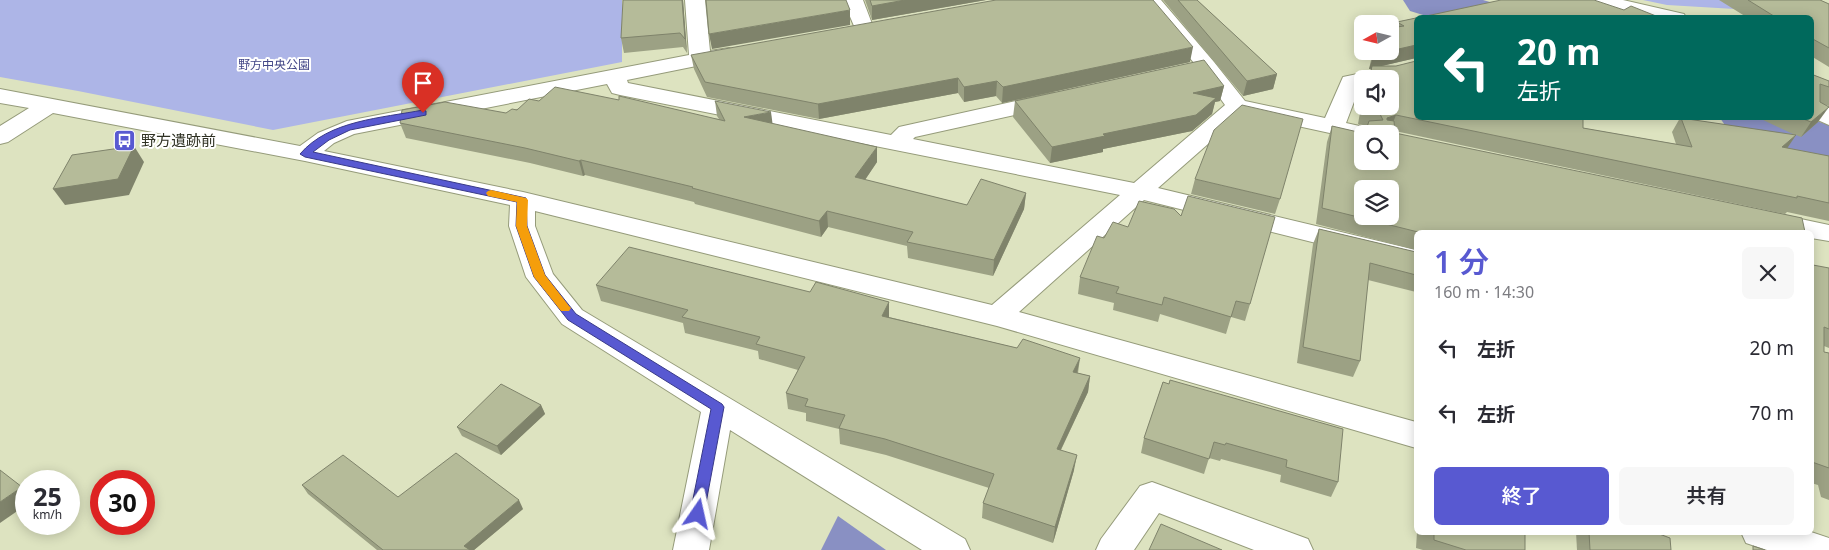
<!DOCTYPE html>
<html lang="ja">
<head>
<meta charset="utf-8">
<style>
	body { margin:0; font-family:"Noto Sans","Noto Sans JP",sans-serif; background:#f7f7f7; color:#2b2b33; height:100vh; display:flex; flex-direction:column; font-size:19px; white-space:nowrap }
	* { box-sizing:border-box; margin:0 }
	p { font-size:16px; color:#7c7c81 }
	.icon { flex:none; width:28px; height:28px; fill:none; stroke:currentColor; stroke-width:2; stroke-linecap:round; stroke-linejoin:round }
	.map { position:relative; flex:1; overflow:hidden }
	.drawer { position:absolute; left:1414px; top:230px; width:400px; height:305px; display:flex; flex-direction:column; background:#fff; border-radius:8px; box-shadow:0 2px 12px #0003 }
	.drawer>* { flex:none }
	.guide { position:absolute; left:1414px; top:15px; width:400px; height:105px; border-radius:8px; box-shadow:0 2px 12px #0003; background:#00695c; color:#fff; overflow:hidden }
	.needle { width:32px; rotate:262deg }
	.tools { position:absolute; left:1354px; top:15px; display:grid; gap:10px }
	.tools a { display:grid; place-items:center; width:45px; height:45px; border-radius:8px; background:#fff; box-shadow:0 2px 12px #0003; font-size:25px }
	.speed { position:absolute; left:15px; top:470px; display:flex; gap:10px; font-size:25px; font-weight:700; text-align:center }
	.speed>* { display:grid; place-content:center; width:65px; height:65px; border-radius:50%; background:#fff; box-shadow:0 2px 12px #0003; line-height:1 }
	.speed small { font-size:12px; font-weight:400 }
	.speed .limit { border:8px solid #d22; background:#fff; color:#111 }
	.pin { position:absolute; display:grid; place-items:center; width:42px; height:42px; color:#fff; margin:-51px -21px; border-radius:50% 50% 50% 0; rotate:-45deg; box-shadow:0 0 5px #0007 }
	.pin .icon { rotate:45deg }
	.me { position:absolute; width:55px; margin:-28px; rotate:11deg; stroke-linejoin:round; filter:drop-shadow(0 0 4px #0008) }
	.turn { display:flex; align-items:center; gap:18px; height:105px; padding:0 20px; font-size:22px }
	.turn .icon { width:65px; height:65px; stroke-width:2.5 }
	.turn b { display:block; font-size:35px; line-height:42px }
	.round { display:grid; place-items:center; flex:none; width:52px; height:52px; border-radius:8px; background:#f7f7f7 }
	.head { display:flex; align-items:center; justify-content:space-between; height:85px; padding:0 20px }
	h1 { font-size:30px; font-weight:600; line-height:38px; color:#5859d1 }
	.action { display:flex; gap:10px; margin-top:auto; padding:10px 20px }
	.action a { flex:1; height:58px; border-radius:8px; background:#5859d1; color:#fff; font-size:20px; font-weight:600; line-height:58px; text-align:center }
	.action a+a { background:#f7f7f7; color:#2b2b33 }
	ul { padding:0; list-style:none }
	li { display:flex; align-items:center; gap:15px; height:65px; padding:0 20px }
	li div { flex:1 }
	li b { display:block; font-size:19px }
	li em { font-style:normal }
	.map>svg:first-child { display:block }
	.green { fill:#adb5e7 }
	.water { fill:#8990c3 }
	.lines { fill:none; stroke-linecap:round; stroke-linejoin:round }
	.river { fill:#8990c3; fill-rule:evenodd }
	.minor-casing { stroke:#959b7a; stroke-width:2 }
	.minor { fill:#fff; fill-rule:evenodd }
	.wall { fill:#9ca184 }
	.shaded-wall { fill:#7f836b }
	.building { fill:#b5bb99; stroke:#7f836b; fill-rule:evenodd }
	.route { fill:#5859d1; stroke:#393a88 }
	.slow { fill:#f59e0b }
	.labels { text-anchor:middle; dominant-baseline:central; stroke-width:4; stroke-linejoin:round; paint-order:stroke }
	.far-park-label { font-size:12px; fill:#424687; stroke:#fff }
	.poi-label { font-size:15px; fill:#2f3123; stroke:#fff; text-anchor:start }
</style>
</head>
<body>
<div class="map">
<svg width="1829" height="550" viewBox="0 0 1829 550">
	<rect width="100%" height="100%" fill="#dde3c0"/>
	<g class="green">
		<polygon points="0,0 622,0 622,62 273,130 78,91 0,77"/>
		<polygon points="1643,0 1720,0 1735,9 1667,5"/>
	</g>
	<polygon class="water" points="838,516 886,550 821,550"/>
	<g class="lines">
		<g class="river">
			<polygon points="1403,0 1483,0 1507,7 1515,18 1433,18 1410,11"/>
			<polygon points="1720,118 1807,118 1829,125 1829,165 1807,159 1729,131"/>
		</g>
		<defs>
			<g id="minor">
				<path d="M685 0H705L710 51 729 48 736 50 739 54 736 58 627 80 628 83 891 135 899 127 1052 93 1060 95 1063 100 1060 105 915 137 913 139 1134 183 1225 105 1200 70 1141 0H1161L1214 62 1245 101 1325 118 1343 77 1362 73 1370 74 1373 79H1362V86H1360L1346 123 1373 129 1376 134H1362V140L1242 114 1158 188 1416 250V268L1144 200 1019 312 1416 422V448L997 326 535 211V226L553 274 582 310 965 539 970 550H922L730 430 709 550H673L701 412 562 324 526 277 509 226 510 205 305 161 53 113 8 142 0 144V126L29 108 0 103V89L300 146 318 133 347 121 689 55ZM607 84 612 93 620 95 1120 195 992 305 523 192 324 151 334 143 354 134Z"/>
				<polygon points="843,0 863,0 874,29 871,33 864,35 857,33"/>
				<polygon points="1588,0 1623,0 1684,14 1686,18 1649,18 1591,4"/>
				<polygon points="1811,100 1829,108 1829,125 1811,117"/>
				<polygon points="1768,212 1829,225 1829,241 1811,238 1811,232 1788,232 1759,226 1755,220 1759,214"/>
				<polygon points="1152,482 1308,539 1313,550 1254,550 1159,513 1134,550 1096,550 1101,539 1140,486"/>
				<polygon points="1741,532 1811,532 1829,538 1829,550 1767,550 1746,543"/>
			</g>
		</defs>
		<use href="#minor" class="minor-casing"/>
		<use href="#minor" class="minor"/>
	</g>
	<g class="wall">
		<polygon points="683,0 687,53 683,47 624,53 621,38"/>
		<polygon points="865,0 986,0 872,20"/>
		<polygon points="1163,0 1197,0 1277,74 1273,89 1243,96"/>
		<polygon points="1719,0 1820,0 1829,4 1829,67 1811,56 1811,18 1748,18"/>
		<polygon points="1416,18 1416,59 1416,58 1381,66 1583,128 1676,144 1672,132 1680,118 1795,135 1759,118 1811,118 1811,74 1829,81 1829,106 1822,104 1818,122 1801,137 1796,135 1787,148 1829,156 1829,221 1787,212 1785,214 1395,131 1395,133 1805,232 1416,232 1416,250 1316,224 1327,142 1332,126 1357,132 1359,125 1367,127 1367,126 1358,124 1362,101 1362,106 1390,106 1390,79 1368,79 1371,69 1369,69 1373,51 1390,51 1397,22"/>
		<polygon points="691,55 1190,62 1002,103 996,96 964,102 958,93 819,119 707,97 694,69"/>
		<polygon points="1224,86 1220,101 1215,102 1212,114 1192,131 1103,149 1103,152 1050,163 1013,117 1015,101"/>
		<polygon points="539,101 719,119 717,116 715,101 772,124 877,162 865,180 967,205 1026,193 1024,209 993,276 908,258 907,246 828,227 821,237 695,204 694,202 585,175 583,176 530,163 406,138 400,123 506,113"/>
		<polygon points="1195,179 1280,199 1275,214 1191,194"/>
		<polygon points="1181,216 1250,304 1245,321 1231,317 1226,334 1160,314 1158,322 1113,310 1114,303 1078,294 1080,277 1104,238 1128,227"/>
		<polygon points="1319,229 1416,252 1416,292 1368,280 1360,361 1353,377 1297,363 1313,244"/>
		<polygon points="1811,258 1813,265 1829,270 1829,348 1824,346 1824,352 1829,353 1829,500 1821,497 1818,485 1811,483"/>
		<polygon points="596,285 810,292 889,302 889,317 1017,348 1080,358 1078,373 1090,376 1088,392 1061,450 1074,470 1053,543 982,518 983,503 989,488 886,455 840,444 839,429 806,421 806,413 788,409 786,393 798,370 759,359 758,351 685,333 683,323 601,301"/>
		<polygon points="1163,382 1338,482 1331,497 1280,482 1281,475 1221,459 1220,461 1209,458 1204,474 1141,453 1144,438"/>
		<polygon points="541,405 545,414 501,455 462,436 457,427"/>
		<polygon points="302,485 398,497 523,509 474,550 377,550 308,494"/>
		<polygon points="1417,532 1525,532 1525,550 1423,550 1416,548"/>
		<polygon points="1576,532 1654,532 1671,550 1577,550"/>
	</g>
	<g class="shaded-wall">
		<polygon points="682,0 683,0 687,53 685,39"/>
		<polygon points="905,0 986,0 872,20 872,6"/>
		<polygon points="850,10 850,25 712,49 709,34"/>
		<polygon points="1416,45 1416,58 1369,69 1374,54"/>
		<polygon points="1193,47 1190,62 1002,103 1003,87"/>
		<polygon points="1277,74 1273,89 1243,96 1247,81"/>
		<polygon points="958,78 958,93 819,119 818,104"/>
		<polygon points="997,81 996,96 964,102 964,87"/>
		<polygon points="1224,86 1220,101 1215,102 1212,114 1192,131 1103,149 1103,152 1050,163 1052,147 1103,134 1193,93"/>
		<polygon points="1829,107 1818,122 1801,137 1811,122"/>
		<polygon points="771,112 773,127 744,117"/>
		<polygon points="1396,115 1390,130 1387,118"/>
		<polygon points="1796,135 1786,150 1782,147"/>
		<polygon points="134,146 144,162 129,195 65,205 53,189"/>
		<polygon points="877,147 877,162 856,193 855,177"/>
		<polygon points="581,160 585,175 583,176 579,161"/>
		<polygon points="1026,193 1024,209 993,276 994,260"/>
		<polygon points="827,211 828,227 821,237 819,221"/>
		<polygon points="889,302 889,318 882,316"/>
		<polygon points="1080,358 1077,373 1073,372"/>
		<polygon points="1090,376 1088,392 1054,464 1057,449"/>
		<polygon points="541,405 545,414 501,455 497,446"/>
		<polygon points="1077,455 1074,470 1053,543 1055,527"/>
		<polygon points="22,487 26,491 26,505 0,523 0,502"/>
		<polygon points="519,500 523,509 474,550 466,550 464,546"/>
	</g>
	<g class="building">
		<polygon points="623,0 682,0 685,39 680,33 621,38"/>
		<polygon points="706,0 846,0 850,10 709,34"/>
		<polygon points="870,0 905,0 872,6"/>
		<polygon points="996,0 1153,0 1193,47 1003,87 997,81 964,87 958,78 818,104 705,82 691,55"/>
		<polygon points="1178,0 1197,0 1277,74 1247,81"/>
		<polygon points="1501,0 1594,0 1624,10 1631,6 1661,18 1417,18"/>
		<polygon points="1748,0 1820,0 1829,4 1829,48 1811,38 1811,18 1777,18"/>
		<polygon points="1416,18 1416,45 1390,51 1390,28 1404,26 1397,22"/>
		<polygon points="1375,51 1388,51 1374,54"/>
		<polygon points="1204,60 1224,86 1193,93 1216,98 1196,115 1103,134 1105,136 1052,147 1015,101"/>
		<path d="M1416 61V118H1583V128L1692 147 1681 118 1796 135 1782 147 1829 156V203L1797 196V198L1396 115 1387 118V120L1394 121 1395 133 1802 218 1805 232H1418L1322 208 1332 126 1358 132 1359 125 1367 127 1369 121 1383 120 1379 112 1363 109V106H1390V79H1369L1372 66H1396ZM1362 134H1390V161H1362ZM1362 189H1390V216H1362Z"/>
		<polygon points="1811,74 1829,81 1829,87 1820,84 1820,102 1829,107 1811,122 1801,118 1811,118"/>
		<polygon points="555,87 619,100 619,96 725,121 715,101 771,112 744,117 877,147 855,177 967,205 981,179 1026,193 994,260 907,242 913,232 827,211 819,221 692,188 693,187 581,160 579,161 525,148 400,123 402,110 445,102 506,113 512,109 517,110 529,99 539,101"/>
		<polygon points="1242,105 1303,119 1280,199 1195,179 1214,130"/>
		<polygon points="134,146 118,179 53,189 72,155"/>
		<polygon points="1188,196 1275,217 1250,304 1236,301 1231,317 1164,297 1162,305 1116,293 1119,287 1080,277 1097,236 1104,238 1113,222 1128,227 1139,201 1174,209 1181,216"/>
		<polygon points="1319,229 1416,252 1416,275 1370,263 1360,361 1303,347"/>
		<polygon points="629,247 810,292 816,282 889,302 882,316 1017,348 1023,339 1080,358 1073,372 1090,376 1057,449 1077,455 1055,527 983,503 994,474 885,439 839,428 845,415 805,406 808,399 786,393 805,357 756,344 760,337 682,317 688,310 596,285"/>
		<polygon points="1811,258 1813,265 1829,268 1829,329 1824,327 1824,352 1829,353 1829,468 1812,462 1811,458"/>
		<polygon points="1170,380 1343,429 1338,482 1286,467 1287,460 1226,443 1225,445 1214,442 1209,459 1144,438 1163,382 1169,384"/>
		<polygon points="501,384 541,405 497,446 457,427"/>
		<polygon points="456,453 519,500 464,546 470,550 383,550 302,485 343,455 398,497"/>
		<polygon points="0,470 22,487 0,502"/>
		<polygon points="1161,524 1222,550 1149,550"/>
		<polygon points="1428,532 1525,532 1525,550 1466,550 1434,540 1434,534"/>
		<polygon points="1589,532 1654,532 1670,538 1671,550 1590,550"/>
		<polygon points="1753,546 1765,550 1753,550"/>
	</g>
	<path class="route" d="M423 110 426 111V115L350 130 329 140 313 152 526 198 527 226 545 275 576 314 722 404 724 407 703 519 698 520 692 519 690 514 711 409 568 320 534 277 516 226 517 202 305 157 300 154C329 120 382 118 423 110Z"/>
	<polygon class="slow" points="491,190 526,198 528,200 527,226 545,275 569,306 571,308 569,311 561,311 534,277 516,226 517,202 488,196 486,193 488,191"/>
	<defs>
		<symbol id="bus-square" viewBox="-11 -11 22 22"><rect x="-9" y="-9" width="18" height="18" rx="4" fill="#5859d1" stroke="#fff"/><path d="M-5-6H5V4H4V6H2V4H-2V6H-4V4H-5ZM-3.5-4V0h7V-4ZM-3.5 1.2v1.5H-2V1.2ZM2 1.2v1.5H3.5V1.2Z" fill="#fff"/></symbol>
	</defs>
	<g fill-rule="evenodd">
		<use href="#bus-square" x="112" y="128" width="25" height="25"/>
	</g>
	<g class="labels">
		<g class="far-park-label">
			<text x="274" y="64">野方中央公園</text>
		</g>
		<g class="poi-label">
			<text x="141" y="140">野方遺跡前</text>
		</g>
	</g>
</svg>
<div class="tools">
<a><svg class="needle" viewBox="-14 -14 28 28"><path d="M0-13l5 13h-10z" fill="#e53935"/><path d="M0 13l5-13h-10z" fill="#7c7c81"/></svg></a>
<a><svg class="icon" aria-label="sound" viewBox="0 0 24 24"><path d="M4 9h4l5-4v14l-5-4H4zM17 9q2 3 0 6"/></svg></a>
<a><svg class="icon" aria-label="search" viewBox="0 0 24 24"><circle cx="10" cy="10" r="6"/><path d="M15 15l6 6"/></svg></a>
<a><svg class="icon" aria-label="layers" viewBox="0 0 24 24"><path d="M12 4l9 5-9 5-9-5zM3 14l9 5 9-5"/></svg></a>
</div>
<div class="speed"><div>25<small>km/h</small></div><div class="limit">30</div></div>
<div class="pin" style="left:423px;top:113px;background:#d93025"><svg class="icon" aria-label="arrive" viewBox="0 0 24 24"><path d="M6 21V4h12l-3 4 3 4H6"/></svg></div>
<svg class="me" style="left:698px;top:514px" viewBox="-20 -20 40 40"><path d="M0-17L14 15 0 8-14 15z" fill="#5859d1" stroke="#fff" stroke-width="4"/></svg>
<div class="guide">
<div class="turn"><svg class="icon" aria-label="left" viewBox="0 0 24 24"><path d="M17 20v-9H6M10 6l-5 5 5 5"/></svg><div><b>20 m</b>左折</div></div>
</div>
<section class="drawer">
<div class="head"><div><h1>1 分</h1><p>160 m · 14:30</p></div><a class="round"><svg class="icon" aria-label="close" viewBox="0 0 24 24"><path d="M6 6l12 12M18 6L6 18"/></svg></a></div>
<ul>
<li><svg class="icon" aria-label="left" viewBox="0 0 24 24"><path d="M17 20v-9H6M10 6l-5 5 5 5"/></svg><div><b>左折</b></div><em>20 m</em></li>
<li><svg class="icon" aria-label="left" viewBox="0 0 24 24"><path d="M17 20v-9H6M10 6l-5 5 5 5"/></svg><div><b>左折</b></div><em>70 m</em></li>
</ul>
<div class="action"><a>終了</a><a>共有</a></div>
</section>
</div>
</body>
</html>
